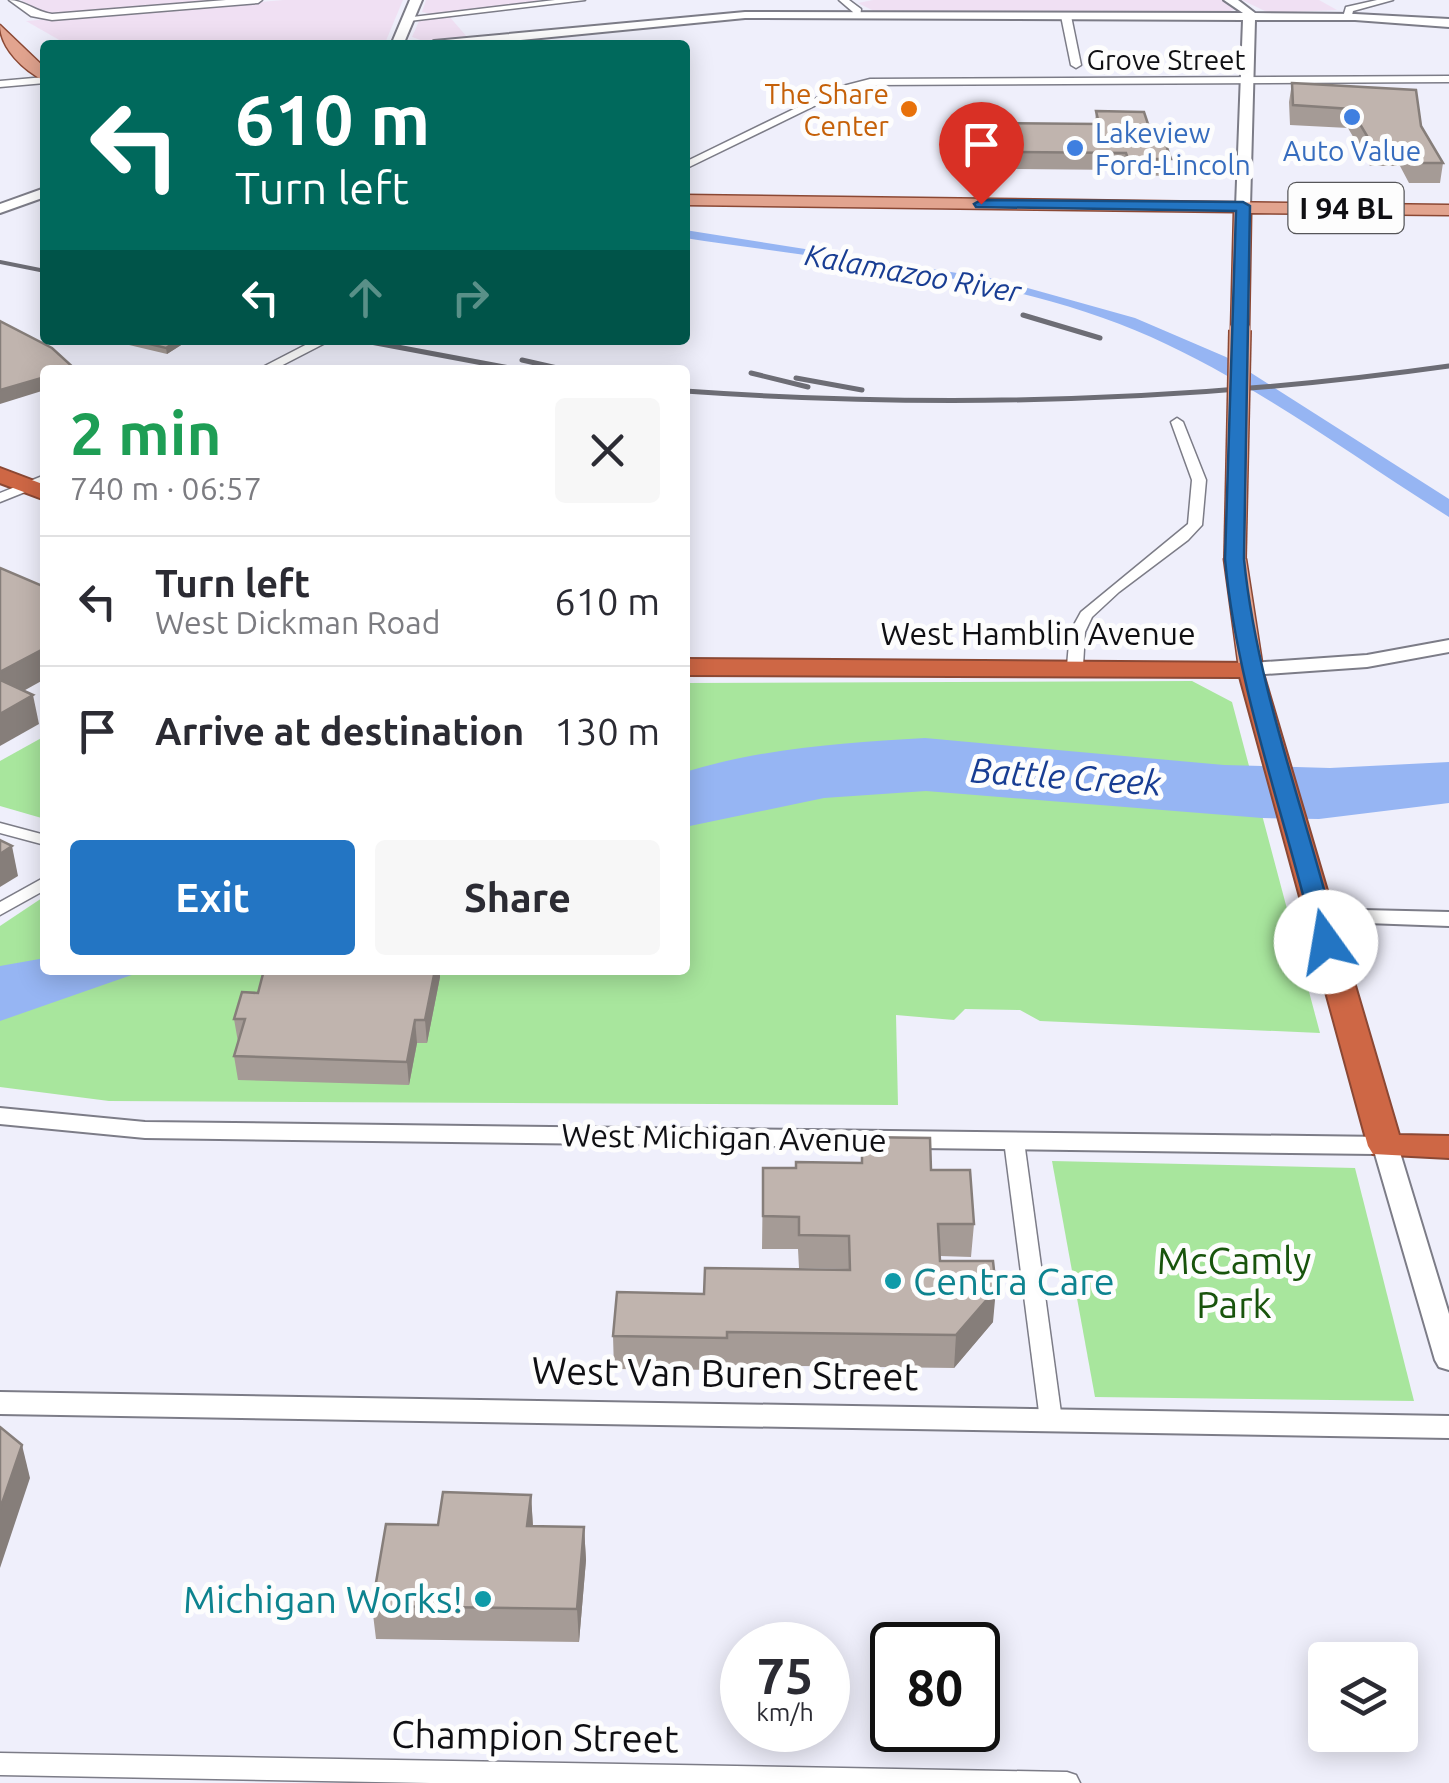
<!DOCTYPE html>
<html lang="en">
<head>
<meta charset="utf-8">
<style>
	body { margin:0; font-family:Ubuntu,sans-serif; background:#f7f7f7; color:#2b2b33; height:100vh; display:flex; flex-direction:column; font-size:38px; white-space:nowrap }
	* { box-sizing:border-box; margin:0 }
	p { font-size:32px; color:#7c7c81 }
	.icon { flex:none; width:55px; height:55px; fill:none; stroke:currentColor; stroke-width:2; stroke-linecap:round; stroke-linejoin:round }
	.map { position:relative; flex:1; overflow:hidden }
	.sheet { position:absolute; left:40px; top:365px; width:650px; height:610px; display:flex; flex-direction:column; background:#fff; border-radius:10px; box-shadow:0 5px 25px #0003 }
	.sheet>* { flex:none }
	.banner { position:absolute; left:40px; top:40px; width:650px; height:305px; border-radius:10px; box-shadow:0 5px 25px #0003; background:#00695c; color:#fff; overflow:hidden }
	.fabs { position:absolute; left:1308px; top:1642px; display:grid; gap:20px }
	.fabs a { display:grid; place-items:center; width:110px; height:110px; border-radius:10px; background:#fff; box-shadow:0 5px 25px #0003; font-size:50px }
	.speed { position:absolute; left:720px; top:1622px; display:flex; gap:20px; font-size:50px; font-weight:700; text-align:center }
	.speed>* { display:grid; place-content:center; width:130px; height:130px; border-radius:50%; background:#fff; box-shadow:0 5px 25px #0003; line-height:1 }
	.speed small { font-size:25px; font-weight:400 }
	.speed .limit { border:5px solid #111; border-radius:15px; background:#fff; color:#111 }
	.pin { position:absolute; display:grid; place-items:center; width:85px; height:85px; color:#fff; margin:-102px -42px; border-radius:50% 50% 50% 0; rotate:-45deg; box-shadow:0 0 10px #0007 }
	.pin .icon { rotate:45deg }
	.me { position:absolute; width:110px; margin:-55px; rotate:347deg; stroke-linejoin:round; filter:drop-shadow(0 0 8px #0008) }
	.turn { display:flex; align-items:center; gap:35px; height:210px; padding:0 30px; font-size:45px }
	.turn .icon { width:130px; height:130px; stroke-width:2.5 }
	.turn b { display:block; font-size:70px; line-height:85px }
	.lanes { display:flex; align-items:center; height:95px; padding:0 30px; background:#0003; justify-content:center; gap:50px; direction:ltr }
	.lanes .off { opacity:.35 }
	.round { display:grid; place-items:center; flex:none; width:105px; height:105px; border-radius:10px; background:#f7f7f7 }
	.overview { display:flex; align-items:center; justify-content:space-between; height:170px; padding:0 30px }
	h1 { font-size:60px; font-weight:700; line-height:75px; color:#1e9e55 }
	.button { display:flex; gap:20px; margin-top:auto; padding:20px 30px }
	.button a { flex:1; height:115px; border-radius:10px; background:#2375c3; color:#fff; font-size:40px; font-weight:700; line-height:115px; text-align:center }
	.button a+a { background:#f7f7f7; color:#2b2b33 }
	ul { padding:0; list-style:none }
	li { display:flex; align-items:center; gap:30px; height:130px; padding:0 30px; border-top:2px solid #e1e1e2 }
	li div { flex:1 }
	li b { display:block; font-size:38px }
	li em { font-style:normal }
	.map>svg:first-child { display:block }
	.commercial { fill:#f0e0f3 }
	.green { fill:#a8e69d }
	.water { fill:#96b5f3 }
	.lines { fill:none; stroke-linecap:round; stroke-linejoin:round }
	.street-casing { stroke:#7c7c87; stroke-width:3 }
	.secondary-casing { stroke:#7c7c87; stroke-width:4 }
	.primary-casing { stroke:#8b4834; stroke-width:3 }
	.highway-casing { stroke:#8b4834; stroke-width:4 }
	.street { fill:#fff; fill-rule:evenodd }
	.secondary { fill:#fff; fill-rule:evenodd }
	.primary { fill:#e2a48f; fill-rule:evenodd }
	.highway { fill:#ce6745; fill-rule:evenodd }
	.rail-far1 { stroke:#6d6d75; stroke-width:4 }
	.rail { stroke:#6d6d75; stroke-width:5 }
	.primary-bridge-casing { stroke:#8b4834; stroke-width:24; stroke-linecap:butt }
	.primary-bridge { stroke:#e2a48f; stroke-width:21 }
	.wall { fill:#a59b96 }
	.shaded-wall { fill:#867e7a }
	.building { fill:#c0b4ae; stroke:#867e7a; stroke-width:2.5 }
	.route { fill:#2375c3; stroke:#174c7f; stroke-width:2.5 }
	.food-dot { fill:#e8710a; stroke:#fdfdfd; stroke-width:4 }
	.shop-dot { fill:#3f7fe0; stroke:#fdfdfd; stroke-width:4 }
	.culture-dot { fill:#0f9aa8; stroke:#fdfdfd; stroke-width:4 }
	.labels { text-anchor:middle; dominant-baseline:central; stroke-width:10; stroke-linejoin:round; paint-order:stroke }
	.far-street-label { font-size:28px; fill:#0f0f13; stroke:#fdfdfd }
	.far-food-label { font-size:28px; fill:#c56008; stroke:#fdfdfd; text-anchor:end }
	.far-shop-label { font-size:28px; fill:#366cbe; stroke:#fdfdfd; text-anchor:start }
	.shield { fill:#fdfdfd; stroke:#565659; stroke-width:2.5 }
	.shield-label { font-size:30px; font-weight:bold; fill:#0f0f13 }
	.far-water-label { font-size:30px; font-style:italic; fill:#183d93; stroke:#fdfdfd }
	.street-label { font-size:32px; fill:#0f0f13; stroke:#fdfdfd }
	.water-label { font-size:35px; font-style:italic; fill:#183d93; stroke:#fdfdfd }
	.near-park-label { font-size:38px; fill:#18540c; stroke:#fdfdfd }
	.near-culture-label { font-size:38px; fill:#0d838f; stroke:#fdfdfd; text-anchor:start }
	.near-street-label { font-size:38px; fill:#0f0f13; stroke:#fdfdfd }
</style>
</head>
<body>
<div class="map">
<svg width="1449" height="1783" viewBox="0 0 1449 1783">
	<rect width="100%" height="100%" fill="#efeffb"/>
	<g class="commercial">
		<polygon points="21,0 220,0 45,14"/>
		<polygon points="284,0 403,0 385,43 380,45 68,45 26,21"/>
		<polygon points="426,0 537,0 540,3 431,14 422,12"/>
		<polygon points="873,0 1223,0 1236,9 1225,13 876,12 858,3"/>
		<polygon points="1242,0 1319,0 1337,10 1269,13"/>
		<polygon points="448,15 467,37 426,42 412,37 420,19"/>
	</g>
	<g class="green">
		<polygon points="1192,681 1232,702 1320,1033 1040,1021 1020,1010 965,1009 954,1020 896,1015 898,1105 109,1101 0,1087 0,926 45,896 45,970 685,970 685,683"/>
		<polygon points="45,736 45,819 0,806 0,761"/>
		<polygon points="1052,1161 1355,1168 1414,1401 1095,1397"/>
	</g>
	<g class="water">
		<path d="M685 230 995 279 1135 318 1226 357 1449 499V517C1352 456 1256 384 1151 337 1013 275 834 261 685 238Z"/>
		<path d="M925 738 1224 765 1330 768 1449 762V803L1319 819 1262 818 926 791 824 798 685 827V772C763 748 843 743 925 738Z"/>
		<polygon points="45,958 45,970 146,970 0,1021 0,966"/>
	</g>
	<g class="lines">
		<defs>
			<g id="street">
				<path d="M9 0C24 0 36 12 52 14L226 0H262L258 3 52 20 31 16Z"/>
				<polygon points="555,0 585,0 409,21 404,18"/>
				<polygon points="839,0 849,0 861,9 860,17 854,17 853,12"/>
				<polygon points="1377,0 1393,0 1353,11 1351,19 1343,17 1346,7"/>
				<polygon points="1066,13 1071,16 1081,65 1076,68 1071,65 1061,16"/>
				<polygon points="1449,76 1449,82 870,85 845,91 685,169 685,162 839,87 870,79"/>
				<polygon points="45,77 45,83 0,87 0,81"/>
				<polygon points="315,340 331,340 273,370 257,370"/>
				<polygon points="1177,418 1183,422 1206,480 1202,525 1188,540 1119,592 1092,617 1085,632 1083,666 1080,669 1070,669 1067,666 1070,632 1081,612 1188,524 1192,480 1171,422"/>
				<polygon points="45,475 45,484 0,502 0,493"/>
				<polygon points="0,823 45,835 45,845 0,833"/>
				<polygon points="45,877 45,890 0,915 0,902"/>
				<polygon points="1014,1134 1021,1136 1024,1141 1062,1420 1059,1426 1051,1429 1043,1426 1040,1420 1004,1141 1007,1136"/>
				<polygon points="0,1753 1067,1772 1076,1775 1080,1783 430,1783 0,1775"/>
			</g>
			<g id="secondary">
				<polygon points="410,0 422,0 403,45 391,45"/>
				<polygon points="1224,0 1238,0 1255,13 1355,14 1449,19 1449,27 1355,20 1255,20 1250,207 1243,211 1236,207 1243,20 745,18 471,45 428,45 434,41 745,12 1243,13"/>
				<polygon points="45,188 45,197 0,213 0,204"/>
				<polygon points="1449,640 1449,652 1367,667 1251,675 1241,669 1251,663 1367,655"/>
				<polygon points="1319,909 1449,912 1449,926 1311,921 1308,916"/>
				<polygon points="0,1108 145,1122 1385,1137 1394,1140 1398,1146 1449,1314 1449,1370 1439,1367 1435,1360 1375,1154 145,1138 0,1124"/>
				<polygon points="0,1392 1449,1416 1449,1438 0,1414"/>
			</g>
			<g id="primary">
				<path d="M0 25 45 68V81C24 71 0 48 0 25Z"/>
				<polygon points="685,195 1449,205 1449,215 1251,213 1249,330 1240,336 1231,330 1234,212 685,205"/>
				<polygon points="1235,552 1246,559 1263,669 1251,676 1239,669 1224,559"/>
			</g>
			<g id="highway">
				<polygon points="0,468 45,485 45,500 0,483"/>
				<polygon points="685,659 1260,663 1399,1135 1449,1136 1449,1158 1373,1154 1368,1146 1240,677 685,675"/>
			</g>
		</defs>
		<use href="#street" class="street-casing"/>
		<use href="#secondary" class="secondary-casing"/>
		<use href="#primary" class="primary-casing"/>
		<use href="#highway" class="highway-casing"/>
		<use href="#street" class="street"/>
		<use href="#secondary" class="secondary"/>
		<use href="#primary" class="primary"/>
		<use href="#highway" class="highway"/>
		<polyline class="rail-far1" points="0,262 45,271"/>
		<g class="rail">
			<polyline points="1023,315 1100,338"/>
			<polyline points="360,340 520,370"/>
			<polyline points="522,360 566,370"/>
			<polyline points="751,373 808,387"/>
			<polyline points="796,378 862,390"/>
			<path d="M685 391C942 409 1194 402 1449 366"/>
		</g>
		<defs>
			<polyline id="primary-bridge" points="1235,559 1240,330"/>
		</defs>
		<use href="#primary-bridge" class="primary-bridge-casing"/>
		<use href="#primary-bridge" class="primary-bridge"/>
	</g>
	<g class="wall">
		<polygon points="1292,83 1421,126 1443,163 1440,183 1409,183 1400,166 1370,166 1348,128 1290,125 1289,102"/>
		<polygon points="1096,111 1171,159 1170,176 1126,175 1124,170 1005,169 999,140 1000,123 1095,124"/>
		<polygon points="108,340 189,340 167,354"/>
		<polygon points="264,970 440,970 440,977 427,1043 417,1043 409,1085 238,1080 234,1056 238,1042 234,1019 258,993"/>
		<polygon points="862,1137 931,1170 974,1224 971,1257 940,1256 940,1261 993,1322 954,1368 727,1365 727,1370 614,1369 613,1336 704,1294 848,1270 848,1269 799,1268 798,1249 762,1249 763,1168 796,1168 861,1163"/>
		<polygon points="531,1495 533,1526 584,1527 586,1560 579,1642 376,1639 372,1606 438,1525"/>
	</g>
	<g class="shaded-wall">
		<polygon points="178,340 189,340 167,354 166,348"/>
		<polygon points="45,377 45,390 0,404 0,390"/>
		<polygon points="45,648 45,679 0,704 0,672"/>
		<polygon points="33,695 39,724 0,746 0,714"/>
		<polygon points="12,846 18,876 0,887 0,854"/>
		<polygon points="435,970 440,970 440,977 427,1043 425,1020"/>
		<polygon points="415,1020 417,1043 409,1085 407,1062"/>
		<polygon points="996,1289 993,1322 954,1368 956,1335"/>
		<polygon points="22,1445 30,1478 0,1568 0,1509"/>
		<polygon points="531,1495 533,1528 527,1526"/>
		<polygon points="584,1527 586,1560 579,1642 577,1609"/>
	</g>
	<g class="building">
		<polygon points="1292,83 1416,90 1421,126 1443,163 1413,163 1403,146 1373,146 1351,109 1293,105"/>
		<polygon points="1096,111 1144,112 1153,139 1164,139 1171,159 1128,159 1126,153 1006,152 1000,123 1099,124"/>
		<polygon points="0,321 52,348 75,369 45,370 45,377 0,390"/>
		<polygon points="133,340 178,340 166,348"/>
		<polygon points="0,568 45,587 45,648 0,672"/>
		<polygon points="0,680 33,695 0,714"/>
		<polygon points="0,840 12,846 0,854"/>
		<polygon points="264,970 435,970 425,1020 415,1020 407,1062 234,1056 245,1019 234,1019 242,992 258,993"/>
		<polygon points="862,1137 930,1138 931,1170 970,1170 974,1224 938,1224 940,1261 993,1261 996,1289 956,1335 727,1332 727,1338 613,1336 617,1292 704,1294 705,1268 850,1270 849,1236 799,1235 799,1217 763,1216 763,1168 796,1168 796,1162 862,1163"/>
		<polygon points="0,1427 22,1445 0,1509"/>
		<polygon points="443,1492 531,1495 527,1526 584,1527 577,1609 372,1606 386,1524 438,1525"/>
	</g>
	<path class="route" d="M981 200 1243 202 1250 206 1244 559C1257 690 1307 815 1338 942L1335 947 1326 949 1315 942C1285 815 1237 690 1225 559L1236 211 976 207 974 204Z"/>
	<circle class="food-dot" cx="909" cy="109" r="10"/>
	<g class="shop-dot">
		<circle cx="1352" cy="117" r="10"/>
		<circle cx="1075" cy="148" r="10"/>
	</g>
	<g class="culture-dot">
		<circle cx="893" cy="1281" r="10"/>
		<circle cx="483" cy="1599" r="10"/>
	</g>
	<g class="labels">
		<g class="far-street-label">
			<text x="1166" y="59">Grove Street</text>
		</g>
		<g class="far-food-label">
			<text x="889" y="93">The Share<tspan x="889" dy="32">Center</tspan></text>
		</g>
		<g class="far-shop-label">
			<text x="1095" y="132">Lakeview<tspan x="1095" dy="32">Ford-Lincoln</tspan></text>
			<text x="1352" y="150" text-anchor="middle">Auto Value</text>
		</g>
		<rect class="shield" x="1288.5" y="183" width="115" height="50" rx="8"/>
		<g class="shield-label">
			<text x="1346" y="208">I 94 BL</text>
		</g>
		<g class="far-water-label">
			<text transform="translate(913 273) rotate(10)">Kalamazoo River</text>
		</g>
		<g class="street-label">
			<text x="1038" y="633">West Hamblin Avenue</text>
			<text transform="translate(724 1137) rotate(1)">West Michigan Avenue</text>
		</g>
		<g class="water-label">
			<text transform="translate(1066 776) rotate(4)">Battle Creek</text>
		</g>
		<g class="near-park-label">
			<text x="1234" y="1260">McCamly<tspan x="1234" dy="44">Park</tspan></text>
		</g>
		<g class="near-culture-label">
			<text x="913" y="1281">Centra Care</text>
			<text x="463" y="1599" text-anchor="end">Michigan Works!</text>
		</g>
		<g class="near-street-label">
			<text transform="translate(725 1373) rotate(1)">West Van Buren Street</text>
			<text transform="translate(535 1736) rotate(1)">Champion Street</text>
		</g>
	</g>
</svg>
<div class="fabs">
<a><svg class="icon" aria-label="layers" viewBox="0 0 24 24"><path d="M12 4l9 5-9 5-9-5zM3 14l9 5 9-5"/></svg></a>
</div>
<div class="speed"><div>75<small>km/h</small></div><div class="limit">80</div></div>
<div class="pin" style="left:981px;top:204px;background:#d93025"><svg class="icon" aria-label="arrive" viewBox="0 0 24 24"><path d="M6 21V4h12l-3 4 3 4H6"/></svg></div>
<svg class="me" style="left:1326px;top:942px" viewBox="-20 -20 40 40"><circle r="19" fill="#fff"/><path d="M0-13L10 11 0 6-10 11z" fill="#2375c3"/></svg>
<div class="banner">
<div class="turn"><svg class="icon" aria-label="left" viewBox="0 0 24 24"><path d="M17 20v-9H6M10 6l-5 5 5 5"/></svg><div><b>610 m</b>Turn left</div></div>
<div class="lanes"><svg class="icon" aria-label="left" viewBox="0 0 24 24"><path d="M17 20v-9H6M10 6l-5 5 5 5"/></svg><svg class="icon off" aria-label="ahead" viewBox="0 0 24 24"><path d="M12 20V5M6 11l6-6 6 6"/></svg><svg class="icon off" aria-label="right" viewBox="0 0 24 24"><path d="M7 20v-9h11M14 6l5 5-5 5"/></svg></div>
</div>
<section class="sheet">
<div class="overview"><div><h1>2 min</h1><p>740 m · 06:57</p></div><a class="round"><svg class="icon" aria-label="close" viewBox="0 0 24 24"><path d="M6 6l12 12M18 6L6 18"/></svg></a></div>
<ul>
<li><svg class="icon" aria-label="left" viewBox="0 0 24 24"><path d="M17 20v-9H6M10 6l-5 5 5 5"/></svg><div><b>Turn left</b><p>West Dickman Road</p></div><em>610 m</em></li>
<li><svg class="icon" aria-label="arrive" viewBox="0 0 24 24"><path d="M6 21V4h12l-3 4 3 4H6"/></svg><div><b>Arrive at destination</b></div><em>130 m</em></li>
</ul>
<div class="button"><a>Exit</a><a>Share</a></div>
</section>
</div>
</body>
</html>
